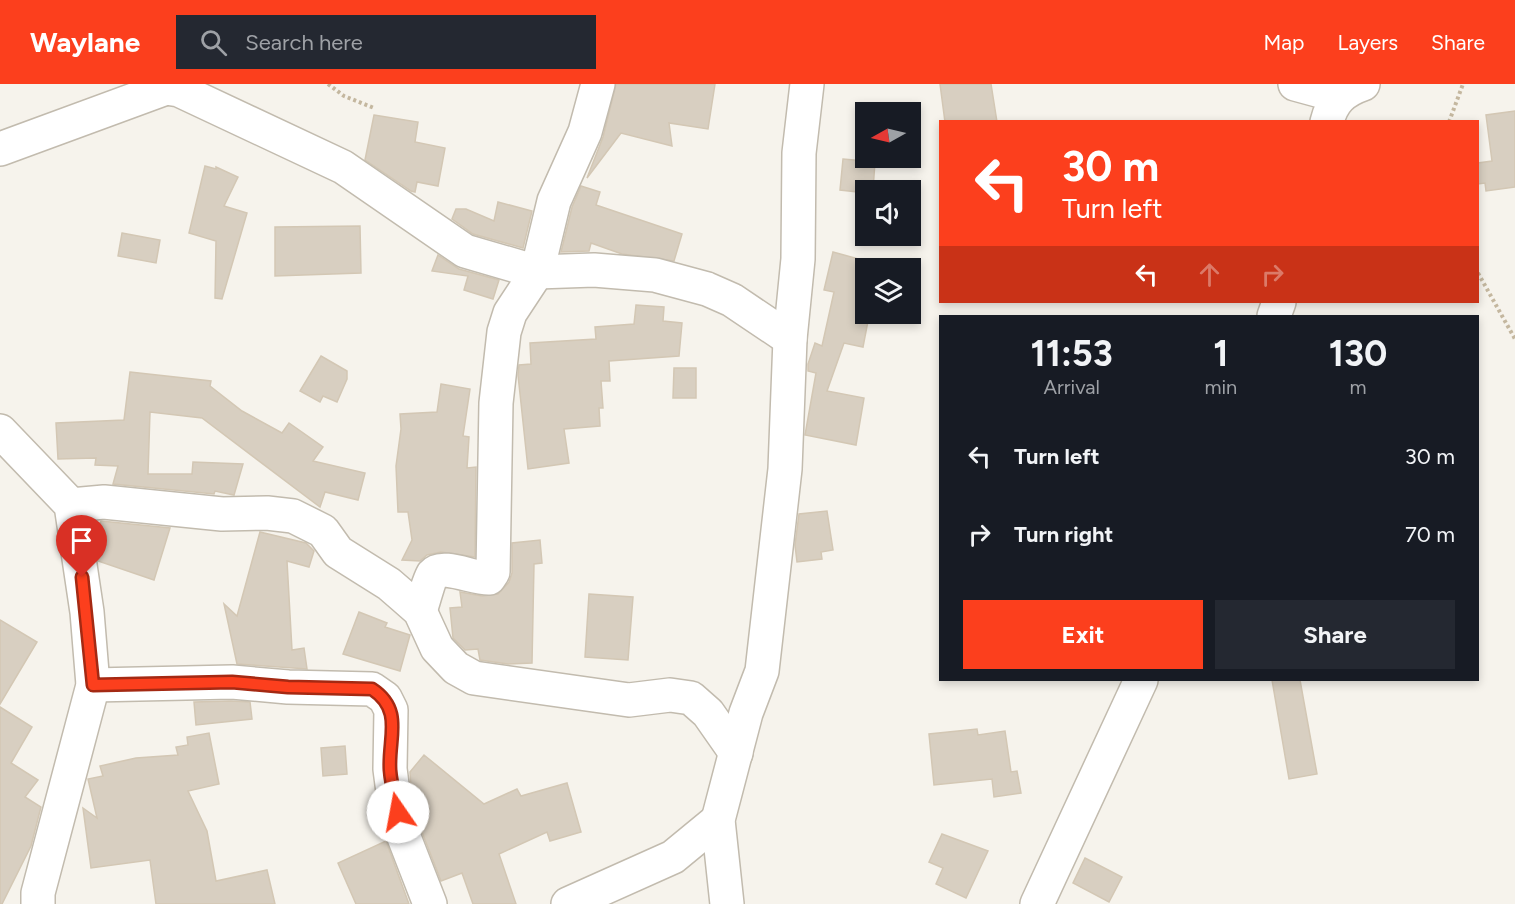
<!DOCTYPE html>
<html lang="en">
<head>
<meta charset="utf-8">
<style>
	body { margin:0; font-family:Figtree,sans-serif; background:#242831; color:#f1f3f6; height:100vh; display:flex; flex-direction:column; font-size:22px; white-space:nowrap }
	* { box-sizing:border-box; margin:0 }
	p { font-size:20px; color:#9ea1a6 }
	.icon { flex:none; width:33px; height:33px; fill:none; stroke:currentColor; stroke-width:2; stroke-linecap:round; stroke-linejoin:round }
	.map { position:relative; flex:1; overflow:hidden }
	.details { position:absolute; left:939px; top:231px; width:540px; height:366px; display:flex; flex-direction:column; background:#171b24; border-radius:0px; box-shadow:0 3px 9px #0003 }
	.details>* { flex:none }
	.hud { position:absolute; left:939px; top:36px; width:540px; height:183px; border-radius:0px; box-shadow:0 3px 9px #0003; background:#fc3f1d; color:#fff; overflow:hidden }
	.needle { width:39px; rotate:262deg }
	.controls { position:absolute; left:855px; top:18px; display:grid; gap:12px }
	.controls a { display:grid; place-items:center; width:66px; height:66px; border-radius:0px; background:#171b24; box-shadow:0 3px 9px #0003; font-size:30px }
	.pin { position:absolute; display:grid; place-items:center; width:51px; height:51px; color:#fff; margin:-62px -26px; border-radius:50% 50% 50% 0; rotate:-45deg; box-shadow:0 0 6px #0007 }
	.pin .icon { rotate:45deg }
	.me { position:absolute; width:66px; margin:-33px; rotate:348deg; stroke-linejoin:round; filter:drop-shadow(0 0 4px #0008) }
	.turn { display:flex; align-items:center; gap:21px; height:126px; padding:0 24px; font-size:27px }
	.turn .icon { width:78px; height:78px; stroke-width:2.5 }
	.turn b { display:block; font-size:42px; line-height:51px }
	.lanes { display:flex; align-items:center; height:57px; padding:0 24px; background:#0003; justify-content:center; gap:30px; direction:ltr }
	.lanes .off { opacity:.35 }
	.eta { display:flex; justify-content:space-evenly; align-items:center; height:102px; text-align:center }
	.eta b { font-size:36px; font-weight:700; line-height:42px }
	.action { display:flex; gap:12px; margin-top:auto; padding:12px 24px }
	.action a { flex:1; height:69px; border-radius:0px; background:#fc3f1d; color:#fff; font-size:24px; font-weight:700; line-height:69px; text-align:center }
	.action a+a { background:#242831; color:#f1f3f6 }
	ul { padding:0; list-style:none }
	li { display:flex; align-items:center; gap:18px; height:78px; padding:0 24px }
	li div { flex:1 }
	li b { display:block; font-size:22px }
	li em { font-style:normal }
	header { display:flex; align-items:center; gap:36px; box-sizing:border-box; height:84px; padding:0 30px; background:#fc3f1d; color:#fff }
	header strong { font-size:28px }
	nav { display:flex; gap:33px; margin-inline-start:auto; font-size:21px }
	.search { width:420px; height:54px; background:#242831; display:flex; align-items:center; gap:15px; box-sizing:border-box; padding:0 21px; border-radius:0px; color:#9ea1a6; font-size:22px }
	.map>svg:first-child { display:block }
	.building { fill:#d8cfc1; stroke:#d3c7b4; stroke-width:1.5 }
	.lines { fill:none; stroke-linecap:round; stroke-linejoin:round }
	.minor-casing { stroke:#c2bbae; stroke-width:36 }
	.path { stroke:#c4b79f; stroke-width:4; stroke-dasharray:3 3; stroke-linecap:butt }
	.minor { stroke:#fff; stroke-width:33 }
	.route-casing { stroke:#a42913; stroke-width:15 }
	.route { stroke:#fc3f1d; stroke-width:10 }
</style>
</head>
<body>
<header>
<strong>Waylane</strong>
<div class="search"><svg class="icon" aria-label="search" viewBox="0 0 24 24"><circle cx="10" cy="10" r="6"/><path d="M15 15l6 6"/></svg>Search here</div>
<nav><a>Map</a><a>Layers</a><a>Share</a></nav>
</header>
<div class="map">
<svg width="1515" height="820" viewBox="0 0 1515 820">
	<rect width="100%" height="100%" fill="#f6f3ec"/>
	<g class="building">
		<polygon points="616,0 715,0 708,45 669,39 672,62 621,49 587,94 603,53"/>
		<polygon points="940,0 991,0 997,38 945,38"/>
		<polygon points="1515,27 1515,103 1486,107 1485,99 1478,100 1478,79 1492,77 1486,31"/>
		<polygon points="374,31 418,38 415,58 445,64 438,102 417,98 415,108 411,107 365,76"/>
		<polygon points="843,75 875,78 873,106 866,106 866,109 840,106"/>
		<polygon points="205,82 216,85 216,83 238,93 224,122 247,129 222,215 215,214 216,157 189,149"/>
		<polygon points="581,102 600,108 596,121 682,150 674,177 622,170 591,159 589,167 561,168 572,123"/>
		<polygon points="498,118 532,127 523,164 473,150 452,135 456,125 466,125 494,137"/>
		<polygon points="360,142 361,189 275,192 275,143"/>
		<polygon points="122,149 160,156 156,179 118,172"/>
		<polygon points="833,168 866,177 864,236 868,237 863,263 844,259 827,307 864,314 856,361 805,351 816,289 808,287 808,280 815,259 822,262 834,208 824,206"/>
		<polygon points="438,171 459,185 499,196 493,215 464,206 468,192 432,187"/>
		<polygon points="636,221 664,223 663,237 682,239 679,272 609,277 610,297 601,297 603,324 599,324 600,342 564,345 569,379 528,385 518,291 519,281 531,280 530,259 596,255 595,243 634,240"/>
		<polygon points="321,272 347,287 347,295 337,318 323,312 320,318 300,307"/>
		<polygon points="674,284 696,284 696,314 673,314"/>
		<polygon points="130,288 211,297 210,302 242,327 282,349 289,339 323,363 313,377 365,389 358,416 325,408 320,423 202,334 150,328 148,390 192,390 193,378 243,380 234,411 215,407 214,410 113,400 118,382 95,381 96,374 58,375 56,339 124,336"/>
		<polygon points="441,300 470,305 463,352 469,353 467,384 476,383 475,473 441,468 427,471 420,477 402,476 412,456 408,428 398,428 396,382 401,345 400,330 437,328"/>
		<polygon points="827,427 833,466 821,468 822,475 797,478 795,461 799,430"/>
		<polygon points="101,437 170,444 154,496 98,477 95,456"/>
		<polygon points="260,448 306,459 314,467 309,483 287,477 292,566 304,564 307,585 237,580 224,520 237,532"/>
		<polygon points="540,456 542,479 534,480 532,579 508,580 480,576 478,565 465,566 453,554 450,524 462,523 460,508 482,512 498,510 509,498 512,489 512,459"/>
		<polygon points="589,510 633,513 628,576 585,573"/>
		<polygon points="359,528 387,539 385,543 410,551 400,587 343,570"/>
		<polygon points="0,536 37,558 0,620"/>
		<polygon points="1272,596 1300,596 1317,690 1289,695"/>
		<polygon points="231,617 250,618 252,635 196,641 194,618"/>
		<polygon points="0,623 32,643 11,679 38,696 25,713 41,723 31,762 2,820 0,820"/>
		<polygon points="977,645 978,651 1005,647 1011,688 1017,687 1021,709 994,713 992,695 934,701 929,650"/>
		<polygon points="209,649 219,700 188,707 207,747 216,797 267,786 275,820 156,820 150,776 91,784 83,724 97,734 88,695 103,692 100,682 136,674 178,671 176,663 188,661 187,653"/>
		<polygon points="345,662 347,690 323,692 321,664"/>
		<polygon points="424,671 484,720 517,705 521,712 567,699 581,748 550,757 547,748 499,770 516,820 473,820 462,789 441,797 420,743 411,705 410,688"/>
		<polygon points="942,750 988,767 966,814 936,800 943,784 929,778"/>
		<polygon points="386,757 409,820 356,820 338,779"/>
		<polygon points="1085,774 1122,793 1109,818 1073,799"/>
	</g>
	<g class="lines">
		<defs>
			<g id="minor">
				<polyline points="1295,0 1339,12"/>
				<polyline points="166,4 179,6 343,83 465,167 537,188 594,186 655,191 707,205 732,216 790,255"/>
				<path d="M1327 38C1332 17 1343 7 1363 0"/>
				<polyline points="0,65 166,4 170,0"/>
				<polyline points="1274,232 1279,218"/>
				<polyline points="0,347 71,421 87,528 93,601 38,809 38,820"/>
				<polyline points="71,421 104,418 222,430 267,429 293,432 323,447 338,468 389,500 404,513 420,527 437,564 456,584 474,594 629,616 670,611 691,614 708,629 736,669"/>
				<path d="M420 527C423 519 429 495 433 490 442 479 475 495 489 494L493 488 496 319 504 248 510 229 537 188 554 117 585 48 598 0"/>
				<polyline points="93,601 232,598 288,603 372,605 385,614 391,626 390,685 393,708 402,748 430,820"/>
				<polyline points="568,820 673,773 718,736"/>
				<polyline points="727,820 718,736 746,629 762,587 785,385 790,255 798,175 799,69 807,0"/>
				<polyline points="1037,820 1141,596"/>
			</g>
		</defs>
		<use href="#minor" class="minor-casing"/>
		<g class="path">
			<polyline points="328,0 344,12 374,24"/>
			<polyline points="1449,38 1463,0"/>
			<polyline points="1478,189 1515,255"/>
		</g>
		<use href="#minor" class="minor"/>
	</g>
	<g class="lines">
		<defs>
			<path id="route" d="M82 493 93 601 232 598 288 603 372 605C404 626 388 654 390 686 391 700 395 714 398 728"/>
		</defs>
		<use href="#route" class="route-casing"/>
		<use href="#route" class="route"/>
	</g>
</svg>
<div class="controls">
<a><svg class="needle" viewBox="-14 -14 28 28"><path d="M0-13l5 13h-10z" fill="#e53935"/><path d="M0 13l5-13h-10z" fill="#9ea1a6"/></svg></a>
<a><svg class="icon" aria-label="sound" viewBox="0 0 24 24"><path d="M4 9h4l5-4v14l-5-4H4zM17 9q2 3 0 6"/></svg></a>
<a><svg class="icon" aria-label="layers" viewBox="0 0 24 24"><path d="M12 4l9 5-9 5-9-5zM3 14l9 5 9-5"/></svg></a>
</div>
<div class="pin" style="left:82px;top:493px;background:#d93025"><svg class="icon" aria-label="arrive" viewBox="0 0 24 24"><path d="M6 21V4h12l-3 4 3 4H6"/></svg></div>
<svg class="me" style="left:398px;top:728px" viewBox="-20 -20 40 40"><circle r="19" fill="#fff"/><path d="M0-13L10 11 0 6-10 11z" fill="#fc3f1d"/></svg>
<div class="hud">
<div class="turn"><svg class="icon" aria-label="left" viewBox="0 0 24 24"><path d="M17 20v-9H6M10 6l-5 5 5 5"/></svg><div><b>30 m</b>Turn left</div></div>
<div class="lanes"><svg class="icon" aria-label="left" viewBox="0 0 24 24"><path d="M17 20v-9H6M10 6l-5 5 5 5"/></svg><svg class="icon off" aria-label="ahead" viewBox="0 0 24 24"><path d="M12 20V5M6 11l6-6 6 6"/></svg><svg class="icon off" aria-label="right" viewBox="0 0 24 24"><path d="M7 20v-9h11M14 6l5 5-5 5"/></svg></div>
</div>
<section class="details">
<div class="eta">
<div><b>11:53</b><p>Arrival</p></div>
<div><b>1</b><p>min</p></div>
<div><b>130</b><p>m</p></div>
</div>
<ul>
<li><svg class="icon" aria-label="left" viewBox="0 0 24 24"><path d="M17 20v-9H6M10 6l-5 5 5 5"/></svg><div><b>Turn left</b></div><em>30 m</em></li>
<li><svg class="icon" aria-label="right" viewBox="0 0 24 24"><path d="M7 20v-9h11M14 6l5 5-5 5"/></svg><div><b>Turn right</b></div><em>70 m</em></li>
</ul>
<div class="action"><a>Exit</a><a>Share</a></div>
</section>
</div>
</body>
</html>
